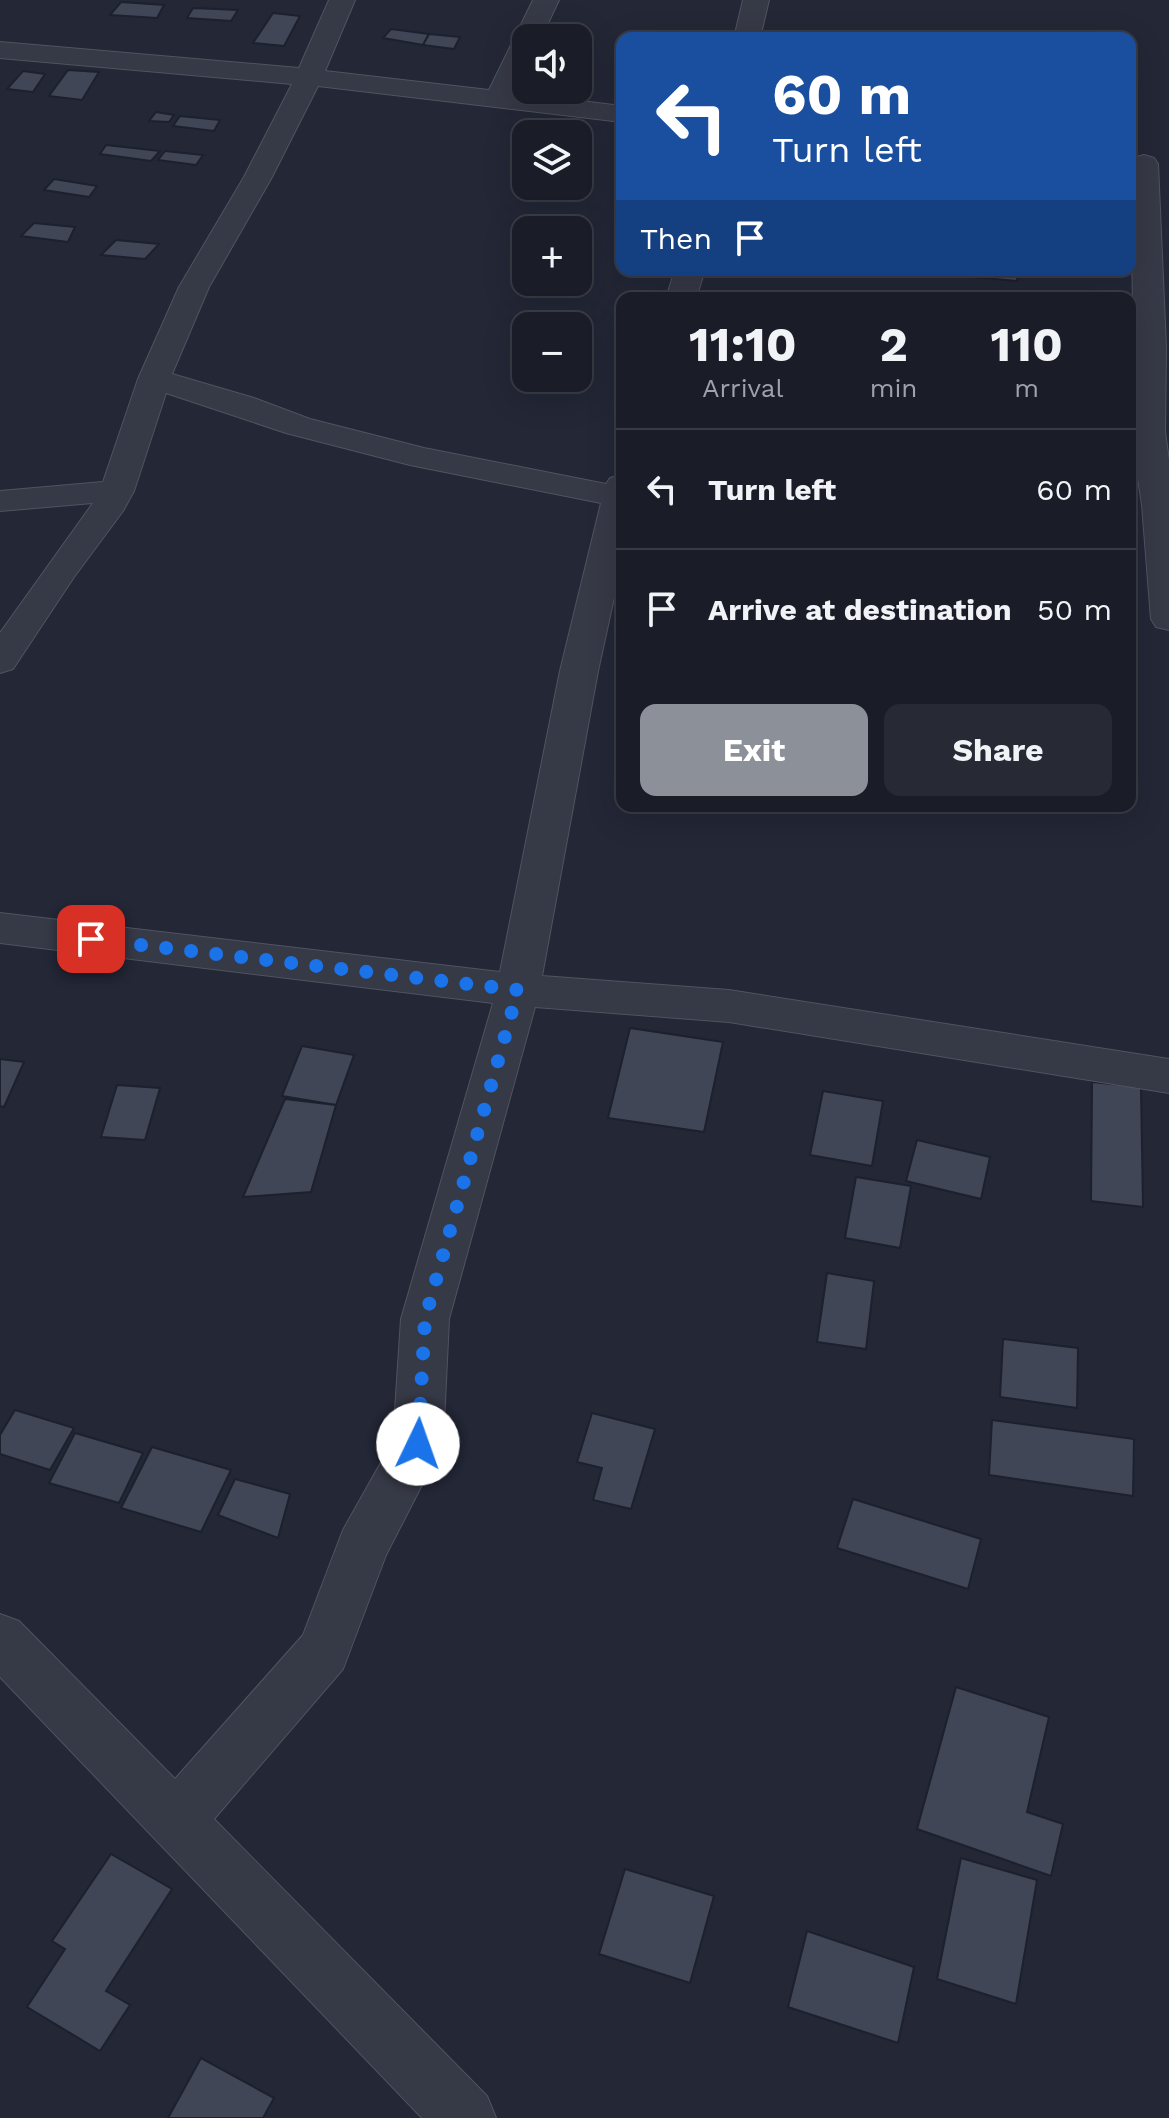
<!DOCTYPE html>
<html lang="en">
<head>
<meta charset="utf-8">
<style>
	body { margin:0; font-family:"Work Sans",sans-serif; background:#272a34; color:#f1f3f6; height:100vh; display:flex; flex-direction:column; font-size:30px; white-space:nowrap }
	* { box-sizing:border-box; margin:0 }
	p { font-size:26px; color:#9fa2a8 }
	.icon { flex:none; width:44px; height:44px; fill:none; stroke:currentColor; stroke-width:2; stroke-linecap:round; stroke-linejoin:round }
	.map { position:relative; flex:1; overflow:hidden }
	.side { position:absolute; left:616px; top:292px; width:520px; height:520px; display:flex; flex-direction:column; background:#1a1d28; border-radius:16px; box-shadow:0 8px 32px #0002,0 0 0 2px #383b45 }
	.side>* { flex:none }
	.top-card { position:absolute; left:616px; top:32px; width:520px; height:244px; border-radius:16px; box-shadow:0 8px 32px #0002,0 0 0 2px #383b45; background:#1a4fa0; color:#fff; overflow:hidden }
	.fabs { position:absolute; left:512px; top:24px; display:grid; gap:16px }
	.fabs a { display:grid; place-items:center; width:80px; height:80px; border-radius:16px; background:#1a1d28; box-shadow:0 8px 32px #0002,0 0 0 2px #383b45; font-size:40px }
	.pin { position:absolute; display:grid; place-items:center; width:68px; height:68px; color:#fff; margin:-34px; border-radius:16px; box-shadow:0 4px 12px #0006 }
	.me { position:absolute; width:88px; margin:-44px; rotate:3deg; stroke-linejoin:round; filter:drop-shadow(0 0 6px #0008) }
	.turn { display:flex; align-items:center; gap:28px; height:168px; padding:0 24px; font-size:36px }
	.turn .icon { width:104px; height:104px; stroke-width:2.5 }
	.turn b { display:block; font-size:56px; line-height:68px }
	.then { display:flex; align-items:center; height:76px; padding:0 24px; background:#0003; gap:16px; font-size:30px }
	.eta { display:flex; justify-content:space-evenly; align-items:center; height:136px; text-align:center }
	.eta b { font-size:48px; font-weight:700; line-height:56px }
	.cta { display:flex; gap:16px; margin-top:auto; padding:16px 24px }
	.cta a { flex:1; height:92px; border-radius:16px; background:#8c9099; color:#fff; font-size:32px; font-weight:700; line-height:92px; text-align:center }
	.cta a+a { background:#272a34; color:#f1f3f6 }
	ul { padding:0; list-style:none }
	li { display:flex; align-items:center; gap:24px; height:120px; padding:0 24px; border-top:2px solid #383b45 }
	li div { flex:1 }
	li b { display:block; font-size:30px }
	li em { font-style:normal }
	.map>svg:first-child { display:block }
	.building { fill:#414657; stroke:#1d202d; stroke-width:2 }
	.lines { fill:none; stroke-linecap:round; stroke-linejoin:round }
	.street-casing { stroke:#505461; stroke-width:2 }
	.street { fill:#363946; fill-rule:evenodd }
	.route { stroke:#1a73e8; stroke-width:14; stroke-dasharray:0 25.2 }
</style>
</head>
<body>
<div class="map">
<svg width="1169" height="2118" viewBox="0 0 1169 2118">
	<rect width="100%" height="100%" fill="#232736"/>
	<g class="building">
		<polygon points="121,2 164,5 157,18 110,15"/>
		<polygon points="193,8 238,10 231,21 187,18"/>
		<polygon points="273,13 300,16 284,46 253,43"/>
		<polygon points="391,29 429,34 423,45 383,38"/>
		<polygon points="429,34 460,37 454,49 423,45"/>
		<polygon points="68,70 99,72 82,100 49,96"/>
		<polygon points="23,71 45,74 33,92 7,89"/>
		<polygon points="156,112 174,115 169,122 149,121"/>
		<polygon points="180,116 220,120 214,131 173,126"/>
		<polygon points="106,145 160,151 151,161 100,154"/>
		<polygon points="165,151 203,155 196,165 158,160"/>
		<polygon points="54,179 97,186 89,197 44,190"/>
		<polygon points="34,223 75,227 68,242 21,236"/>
		<polygon points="116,240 159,244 145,259 101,255"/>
		<polygon points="893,270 1018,270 1017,281"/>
		<polygon points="630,1028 723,1042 704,1132 608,1118"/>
		<polygon points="302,1046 354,1055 336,1105 282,1096"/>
		<polygon points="0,1059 24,1062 4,1107 0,1106"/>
		<polygon points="1092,1082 1141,1087 1143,1207 1091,1201"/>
		<polygon points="117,1085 160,1088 145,1140 101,1137"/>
		<polygon points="823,1091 883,1101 872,1166 810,1155"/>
		<polygon points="285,1099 336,1105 311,1192 243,1197"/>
		<polygon points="917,1140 990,1157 981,1199 906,1181"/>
		<polygon points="856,1177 911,1186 900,1248 845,1238"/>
		<polygon points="827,1273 874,1281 866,1349 817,1342"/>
		<polygon points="1003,1339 1078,1348 1077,1408 1000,1397"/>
		<polygon points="15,1410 74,1428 50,1470 0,1454 0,1435"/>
		<polygon points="592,1413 655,1429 631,1509 593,1500 602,1468 577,1462"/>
		<polygon points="992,1420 1134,1439 1133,1496 989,1475"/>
		<polygon points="75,1433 143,1453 119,1503 49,1483"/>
		<polygon points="152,1447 231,1470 201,1532 121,1508"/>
		<polygon points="235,1479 290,1494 278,1538 218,1515"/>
		<polygon points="853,1499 981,1539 968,1589 837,1548"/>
		<polygon points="956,1687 1049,1717 1027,1812 1063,1824 1051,1876 917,1829"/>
		<polygon points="111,1854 172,1889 106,1991 130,2005 100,2051 27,2007 65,1949 52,1941"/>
		<polygon points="961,1858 1037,1880 1016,2004 937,1979"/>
		<polygon points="625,1869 714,1896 690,1983 599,1954"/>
		<polygon points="807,1931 914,1967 898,2043 788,2007"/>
		<polygon points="201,2058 274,2098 263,2118 168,2118"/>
	</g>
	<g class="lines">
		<defs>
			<g id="street">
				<polygon points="329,0 355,0 325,71 489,90 533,0 559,0 541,38 526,38 526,69 515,93 622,106 622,122 318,86 272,177 209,287 172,374 254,398 310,419 424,448 606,484 610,478 622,475 622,561 598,671 542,976 729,990 1169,1059 1169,1093 729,1022 535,1007 449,1319 443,1444 386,1555 343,1669 214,1819 487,2096 496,2118 422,2118 0,1677 0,1614 19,1621 175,1779 303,1635 343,1530 393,1441 401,1319 493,1003 0,943 0,913 500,972 560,671 601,503 410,465 286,433 166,393 134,491 123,511 74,577 13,669 0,673 0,633 93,503 0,511 0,491 103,482 138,379 179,287 244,177 292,84 0,58 0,42 299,68"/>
				<polygon points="743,0 769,0 760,38 734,38"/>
				<polygon points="1144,155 1154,158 1158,164 1166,347 1165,432 1169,460 1169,630 1156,627 1151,619 1142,505 1131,432 1134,347 1130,164 1134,158"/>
				<polygon points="675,270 705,270 696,298 666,298"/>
			</g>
		</defs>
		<use href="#street" class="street-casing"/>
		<use href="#street" class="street"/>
	</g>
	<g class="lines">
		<polyline class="route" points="91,939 518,990 425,1319 418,1444"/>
	</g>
</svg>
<div class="fabs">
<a><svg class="icon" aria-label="sound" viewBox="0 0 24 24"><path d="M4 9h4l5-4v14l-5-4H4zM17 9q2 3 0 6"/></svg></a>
<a><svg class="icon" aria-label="layers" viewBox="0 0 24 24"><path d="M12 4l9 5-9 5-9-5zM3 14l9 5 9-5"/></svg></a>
<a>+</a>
<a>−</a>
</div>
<div class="pin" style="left:91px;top:939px;background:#d93025"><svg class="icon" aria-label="arrive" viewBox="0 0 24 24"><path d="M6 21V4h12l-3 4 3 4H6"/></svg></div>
<svg class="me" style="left:418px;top:1444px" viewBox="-20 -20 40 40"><circle r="19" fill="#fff"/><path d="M0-13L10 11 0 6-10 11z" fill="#1a73e8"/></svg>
<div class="top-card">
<div class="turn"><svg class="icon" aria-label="left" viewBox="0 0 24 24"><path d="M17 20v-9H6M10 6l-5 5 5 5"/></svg><div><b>60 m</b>Turn left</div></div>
<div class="then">Then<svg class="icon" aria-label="arrive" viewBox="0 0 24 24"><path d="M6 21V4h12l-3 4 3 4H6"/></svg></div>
</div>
<section class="side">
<div class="eta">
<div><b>11:10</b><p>Arrival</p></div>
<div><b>2</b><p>min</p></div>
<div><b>110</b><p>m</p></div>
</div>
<ul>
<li><svg class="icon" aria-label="left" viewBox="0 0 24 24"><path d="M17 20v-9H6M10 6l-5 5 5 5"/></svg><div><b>Turn left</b></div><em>60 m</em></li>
<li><svg class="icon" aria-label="arrive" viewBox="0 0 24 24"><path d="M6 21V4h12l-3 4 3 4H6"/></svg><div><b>Arrive at destination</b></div><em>50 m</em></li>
</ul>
<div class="cta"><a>Exit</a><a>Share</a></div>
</section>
</div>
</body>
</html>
